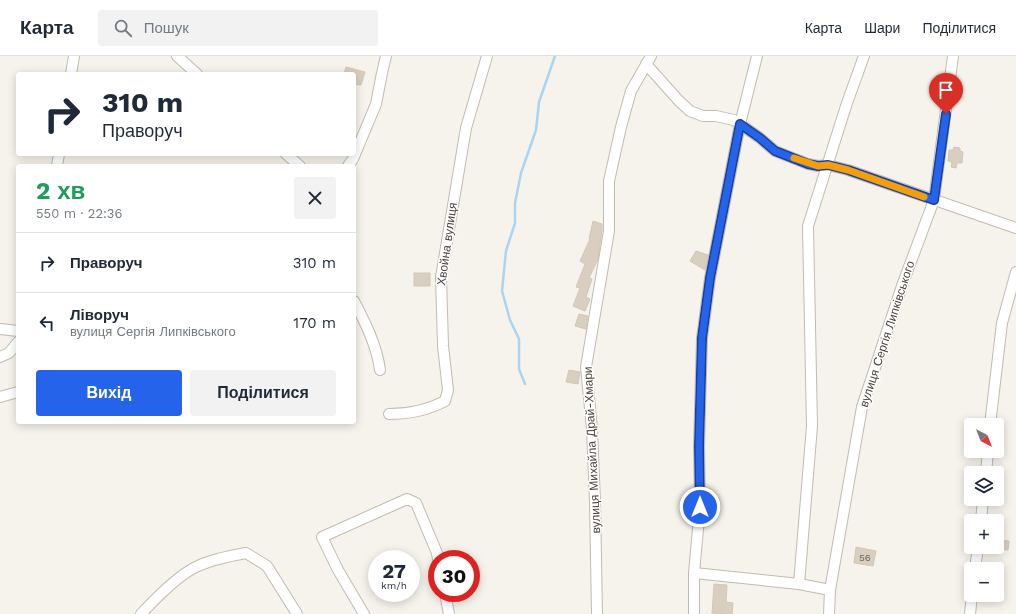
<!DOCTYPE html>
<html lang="uk">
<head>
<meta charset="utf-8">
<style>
	body { margin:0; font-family:"Work Sans",sans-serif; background:#f2f2f3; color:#1f2937; height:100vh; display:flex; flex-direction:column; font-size:15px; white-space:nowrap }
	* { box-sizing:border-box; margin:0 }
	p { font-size:13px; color:#747a83 }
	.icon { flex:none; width:22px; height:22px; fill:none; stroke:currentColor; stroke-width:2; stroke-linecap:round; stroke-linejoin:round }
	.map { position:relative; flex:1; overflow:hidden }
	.details { position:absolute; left:16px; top:108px; width:340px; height:260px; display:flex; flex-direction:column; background:#fff; border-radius:4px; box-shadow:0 2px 10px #0003 }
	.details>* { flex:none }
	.hud { position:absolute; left:16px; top:16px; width:340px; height:84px; border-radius:4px; box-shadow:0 2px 10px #0003; background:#fff; color:#1f2937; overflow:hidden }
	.needle { width:26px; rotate:138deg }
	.tools { position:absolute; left:964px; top:362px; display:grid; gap:8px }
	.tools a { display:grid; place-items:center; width:40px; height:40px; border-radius:4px; background:#fff; box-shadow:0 2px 10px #0003; font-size:20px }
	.speed { position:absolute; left:368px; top:494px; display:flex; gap:8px; font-size:20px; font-weight:700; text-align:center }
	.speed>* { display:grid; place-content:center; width:52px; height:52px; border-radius:50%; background:#fff; box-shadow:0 2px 10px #0003; line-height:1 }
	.speed small { font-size:10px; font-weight:400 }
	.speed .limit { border:6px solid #d22; background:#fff; color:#111 }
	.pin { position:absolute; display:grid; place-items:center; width:34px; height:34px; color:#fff; margin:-41px -17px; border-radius:50% 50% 50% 0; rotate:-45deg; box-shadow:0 0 4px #0007 }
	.pin .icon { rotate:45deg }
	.me { position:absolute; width:44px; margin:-22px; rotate:0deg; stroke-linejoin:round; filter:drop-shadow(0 0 3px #0008) }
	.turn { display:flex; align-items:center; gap:14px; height:84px; padding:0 20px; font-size:18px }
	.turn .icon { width:52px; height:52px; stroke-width:2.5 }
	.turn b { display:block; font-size:28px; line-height:34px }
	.round { display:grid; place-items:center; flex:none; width:42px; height:42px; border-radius:4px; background:#f2f2f3 }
	.head { display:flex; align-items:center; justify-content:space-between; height:68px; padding:0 20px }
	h1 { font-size:24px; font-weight:700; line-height:30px; color:#1e9e55 }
	.action { display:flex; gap:8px; margin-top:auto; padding:8px 20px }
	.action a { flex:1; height:46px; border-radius:4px; background:#2563eb; color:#fff; font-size:16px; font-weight:700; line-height:46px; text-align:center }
	.action a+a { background:#f2f2f3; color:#1f2937 }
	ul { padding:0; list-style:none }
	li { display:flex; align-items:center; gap:12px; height:60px; padding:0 20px; border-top:1px solid #e0e1e3 }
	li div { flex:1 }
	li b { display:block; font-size:15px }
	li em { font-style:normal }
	header { display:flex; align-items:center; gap:24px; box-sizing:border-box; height:56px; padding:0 20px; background:#fff; border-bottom:1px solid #e0e1e3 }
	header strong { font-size:19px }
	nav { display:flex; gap:22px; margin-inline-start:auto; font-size:14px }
	.search { width:280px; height:36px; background:#f2f2f3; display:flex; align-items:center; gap:10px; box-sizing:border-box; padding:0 14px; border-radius:4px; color:#747a83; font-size:15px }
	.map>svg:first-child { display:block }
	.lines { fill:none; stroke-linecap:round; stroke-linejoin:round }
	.stream { stroke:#a9d4f2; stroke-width:2.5 }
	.building { fill:#d8cfc1; stroke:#d3c7b4 }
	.minor-casing { stroke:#c2bbae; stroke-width:12 }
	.minor { stroke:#fff; stroke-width:10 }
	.route-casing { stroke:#184099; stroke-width:10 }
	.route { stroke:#2563eb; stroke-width:7 }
	.slow { stroke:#f59e0b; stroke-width:7 }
	.labels { text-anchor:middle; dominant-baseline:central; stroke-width:3; stroke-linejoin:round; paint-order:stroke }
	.number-label { font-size:10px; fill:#6e675b }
	.street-label { font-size:12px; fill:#4b4439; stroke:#fff }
</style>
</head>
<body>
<header>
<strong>Карта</strong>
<div class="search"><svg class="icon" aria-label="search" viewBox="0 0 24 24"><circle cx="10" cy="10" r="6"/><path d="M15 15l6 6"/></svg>Пошук</div>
<nav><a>Карта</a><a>Шари</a><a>Поділитися</a></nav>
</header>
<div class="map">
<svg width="1016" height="558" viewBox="0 0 1016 558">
	<rect width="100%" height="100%" fill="#f6f3ec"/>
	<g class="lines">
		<polyline class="stream" points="525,328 519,313 519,283 510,264 502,235 506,195 515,167 515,147 521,117 536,74 539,46 555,0"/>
	</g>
	<g class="building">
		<polygon points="346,11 365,16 361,29 354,28 354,18 344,18"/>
		<polygon points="954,91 960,92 960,95 963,96 962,107 957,107 956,112 951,111 952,106 948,105 949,94 953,94"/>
		<polygon points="593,165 602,168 602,174 598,203 589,222 592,223 586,241 590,243 585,255 573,250 580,232 576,231 585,208 580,205 590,183 589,183"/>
		<polygon points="696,195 708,199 705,214 690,205"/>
		<rect x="414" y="217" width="16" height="13"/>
		<polygon points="579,258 588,260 586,273 575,270"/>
		<polygon points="569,314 580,316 578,328 566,326"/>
		<polygon points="997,484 1009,485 1008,494 997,493"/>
		<polygon points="856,491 876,495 873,510 854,507"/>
		<polygon points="714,528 727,529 726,546 733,547 732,558 712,557"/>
	</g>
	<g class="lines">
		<defs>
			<g id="minor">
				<polyline points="177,0 197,18"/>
				<polyline points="646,8 679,45 690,55 703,60 716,60 734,64 760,82 775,95 808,108 818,110 828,109 848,114 1016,172"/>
				<polyline points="71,18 74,0"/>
				<polyline points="286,98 300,110"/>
				<polyline points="57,110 59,98"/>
				<polyline points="348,110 353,103 376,48 382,17 386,0"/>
				<path d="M354 245C365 266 377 290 380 314"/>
				<polyline points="0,273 18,275"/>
				<polyline points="0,301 9,297 18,286"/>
				<polyline points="0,341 18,336"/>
				<path d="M389 358C408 358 428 354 445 345L448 334 443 290 441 221 466 72 487 0"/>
				<polyline points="990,369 1002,267 1016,216"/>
				<polyline points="986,417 988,395"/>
				<polyline points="981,465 983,443"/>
				<polyline points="975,513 978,491"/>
				<polyline points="694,517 799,528 830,534"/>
				<polyline points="799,528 812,370 808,170 847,47 864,0"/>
				<polyline points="445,537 449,558"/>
				<path d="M141 558C155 543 179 518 198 510 213 503 229 500 246 497L267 510 297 558"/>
				<polyline points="364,558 338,514 322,481 407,443 416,447 437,497 438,503"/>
				<polyline points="597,558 595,446 592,373 586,311 609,175 609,125 621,71 631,35 651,0"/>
				<polyline points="694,558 694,517 700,451 699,390 702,282 710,222 740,68 757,0"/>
				<polyline points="829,558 830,534 862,351 903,227 934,144 953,0"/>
				<polyline points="970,558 972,539"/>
			</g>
		</defs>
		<use href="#minor" class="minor-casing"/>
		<use href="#minor" class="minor"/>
	</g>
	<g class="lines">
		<defs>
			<polyline id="route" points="700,451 699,390 702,282 710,222 740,68 760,82 775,95 808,108 818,110 828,109 848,114 934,144 946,58"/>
		</defs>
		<use href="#route" class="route-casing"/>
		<use href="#route" class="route"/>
		<polyline class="slow" points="794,102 818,110 828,109 848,114 924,141"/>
	</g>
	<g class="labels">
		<g class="number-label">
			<text x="865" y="501">56</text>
		</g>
		<g class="street-label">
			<text transform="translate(447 188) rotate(-82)">Хвойна вулиця</text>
			<text transform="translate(887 278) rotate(-72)">вулиця Сергія Липківського</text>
			<text transform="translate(592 394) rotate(-93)">вулиця Михайла Драй-Хмари</text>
		</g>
	</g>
</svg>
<div class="tools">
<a><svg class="needle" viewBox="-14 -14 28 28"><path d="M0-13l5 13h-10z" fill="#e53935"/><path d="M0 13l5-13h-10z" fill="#747a83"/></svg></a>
<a><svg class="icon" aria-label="layers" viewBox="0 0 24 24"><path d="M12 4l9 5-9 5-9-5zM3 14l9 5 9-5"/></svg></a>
<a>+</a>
<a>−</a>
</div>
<div class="speed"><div>27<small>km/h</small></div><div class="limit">30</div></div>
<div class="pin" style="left:946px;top:58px;background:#d93025"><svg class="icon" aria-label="arrive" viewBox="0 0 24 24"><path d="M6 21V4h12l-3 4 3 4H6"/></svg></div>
<svg class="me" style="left:700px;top:451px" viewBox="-20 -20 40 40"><circle r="17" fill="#2563eb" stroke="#fff" stroke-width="3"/><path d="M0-11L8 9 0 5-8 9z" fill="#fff"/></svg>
<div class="hud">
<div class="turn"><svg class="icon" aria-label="right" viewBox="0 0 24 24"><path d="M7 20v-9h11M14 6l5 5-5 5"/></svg><div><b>310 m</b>Праворуч</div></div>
</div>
<section class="details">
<div class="head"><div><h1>2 хв</h1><p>550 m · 22:36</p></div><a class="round"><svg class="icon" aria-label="close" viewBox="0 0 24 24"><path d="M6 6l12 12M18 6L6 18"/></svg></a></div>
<ul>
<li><svg class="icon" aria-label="right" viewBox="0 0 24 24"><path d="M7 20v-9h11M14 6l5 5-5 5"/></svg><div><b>Праворуч</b></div><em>310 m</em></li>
<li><svg class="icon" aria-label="left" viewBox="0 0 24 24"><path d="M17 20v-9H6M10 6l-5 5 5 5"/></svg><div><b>Ліворуч</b><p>вулиця Сергія Липківського</p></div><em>170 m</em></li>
</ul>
<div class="action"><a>Вихід</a><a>Поділитися</a></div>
</section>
</div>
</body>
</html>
